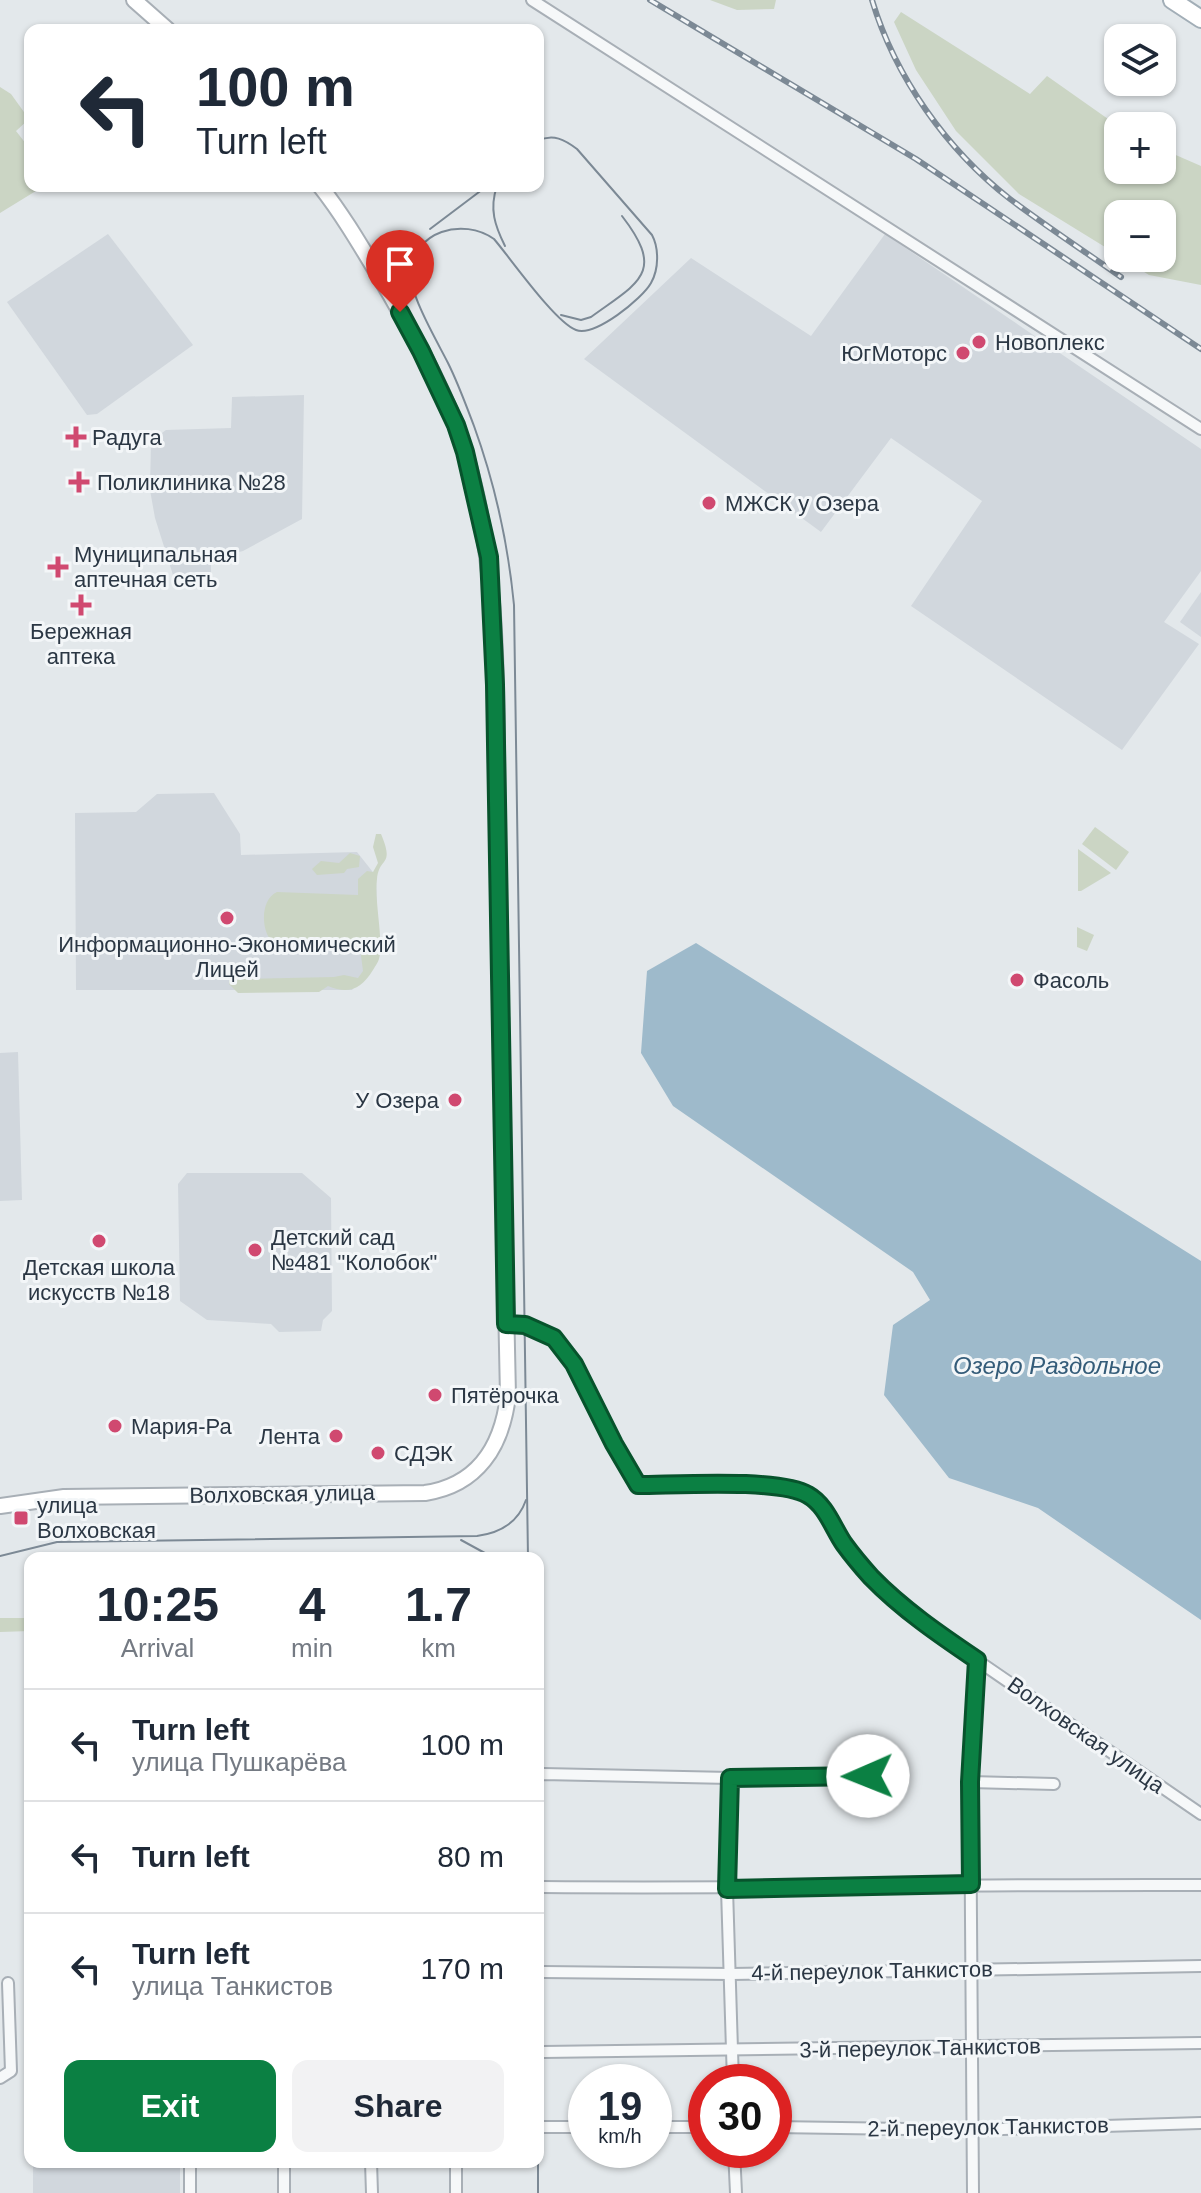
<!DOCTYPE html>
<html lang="en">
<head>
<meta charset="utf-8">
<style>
	body { margin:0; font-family:Helvetica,sans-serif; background:#f2f2f3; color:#1f2937; height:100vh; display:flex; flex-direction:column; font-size:30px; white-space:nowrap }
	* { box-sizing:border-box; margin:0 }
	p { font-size:26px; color:#747a83 }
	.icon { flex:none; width:44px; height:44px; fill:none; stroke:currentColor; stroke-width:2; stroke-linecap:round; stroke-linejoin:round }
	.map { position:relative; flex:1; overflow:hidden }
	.details { position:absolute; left:24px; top:1552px; width:520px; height:616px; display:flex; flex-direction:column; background:#fff; border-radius:16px; box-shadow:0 2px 6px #0004 }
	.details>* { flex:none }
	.guide { position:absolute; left:24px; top:24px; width:520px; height:168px; border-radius:16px; box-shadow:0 2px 6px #0004; background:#fff; color:#1f2937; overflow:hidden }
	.buttons { position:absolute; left:1104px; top:24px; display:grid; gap:16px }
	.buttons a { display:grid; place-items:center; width:72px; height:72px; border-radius:16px; background:#fff; box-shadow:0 2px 6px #0004; font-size:40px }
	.speed { position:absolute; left:568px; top:2064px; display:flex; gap:16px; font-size:40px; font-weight:700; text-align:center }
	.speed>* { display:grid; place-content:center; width:104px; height:104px; border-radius:50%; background:#fff; box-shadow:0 2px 6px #0004; line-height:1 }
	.speed small { font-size:20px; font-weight:400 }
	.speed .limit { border:12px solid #d22; background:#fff; color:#111 }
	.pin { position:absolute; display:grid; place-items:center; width:68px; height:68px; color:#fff; margin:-82px -34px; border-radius:50% 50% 50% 0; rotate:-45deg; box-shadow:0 0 8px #0007 }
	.pin .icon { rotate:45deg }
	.me { position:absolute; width:88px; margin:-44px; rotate:269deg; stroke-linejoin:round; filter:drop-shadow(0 0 6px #0008) }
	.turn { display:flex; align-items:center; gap:28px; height:168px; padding:0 40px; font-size:36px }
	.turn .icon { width:104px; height:104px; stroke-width:2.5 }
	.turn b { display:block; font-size:56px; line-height:68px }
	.eta { display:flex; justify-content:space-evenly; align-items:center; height:136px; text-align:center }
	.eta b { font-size:48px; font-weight:800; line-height:56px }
	.cta { display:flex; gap:16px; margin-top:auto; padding:16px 40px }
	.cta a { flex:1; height:92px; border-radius:16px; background:#0b8043; color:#fff; font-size:32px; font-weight:800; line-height:92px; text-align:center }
	.cta a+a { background:#f2f2f3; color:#1f2937 }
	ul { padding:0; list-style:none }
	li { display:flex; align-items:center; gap:24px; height:112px; padding:0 40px; border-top:2px solid #e0e1e3 }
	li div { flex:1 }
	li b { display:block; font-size:30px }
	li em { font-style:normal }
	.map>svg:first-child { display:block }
	.built { fill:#d1d7dd }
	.green { fill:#cbd5c4 }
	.water { fill:#9ebacb }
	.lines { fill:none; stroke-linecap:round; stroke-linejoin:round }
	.minor-casing { stroke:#a8afb6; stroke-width:14 }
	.secondary-casing { stroke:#a8afb6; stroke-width:18 }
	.primary-casing { stroke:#a2aeb7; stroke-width:20 }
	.minor { stroke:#f6f8f9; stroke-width:10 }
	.secondary { stroke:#fff; stroke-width:14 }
	.primary { stroke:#fff; stroke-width:16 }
	.tram { stroke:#7c8995; stroke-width:2 }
	.rail-casing { stroke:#7c8995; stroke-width:6 }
	.rail { stroke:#f3f6f8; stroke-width:3; stroke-dasharray:9; stroke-linecap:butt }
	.route-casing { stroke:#07532c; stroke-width:20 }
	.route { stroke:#0b8043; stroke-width:14 }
	.poi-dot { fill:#d04970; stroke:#f3f6f8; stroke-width:3 }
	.labels { text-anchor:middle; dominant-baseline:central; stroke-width:6; stroke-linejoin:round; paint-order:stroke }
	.poi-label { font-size:22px; fill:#2b3744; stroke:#f3f6f8; text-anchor:start }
	.street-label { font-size:22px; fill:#2b3744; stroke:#f3f6f8 }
	.water-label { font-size:24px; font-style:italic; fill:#345c79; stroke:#f3f6f8 }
</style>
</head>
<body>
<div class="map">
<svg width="1201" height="2193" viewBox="0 0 1201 2193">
	<rect width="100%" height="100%" fill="#e3e8eb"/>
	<g class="built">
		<polygon points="108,234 193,345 97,414 87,415 7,302"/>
		<polygon points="885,234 1201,449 1201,571 1164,622 1199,644 1122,750 911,606 982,501 891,438 821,532 584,359 691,258 811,336"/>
		<polygon points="304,395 302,519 243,551 211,559 211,574 173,575 155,518 150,490 151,441 166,430 231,428 232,397"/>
		<polygon points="1201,592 1201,637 1180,622"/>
		<polygon points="214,793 240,834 241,855 357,852 376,876 378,960 352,990 76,990 75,813 136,812 157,794"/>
		<polygon points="18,1052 22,1200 0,1201 0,1053"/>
		<polygon points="187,1173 302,1173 331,1198 332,1311 323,1320 321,1331 279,1332 271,1324 207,1320 180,1301 178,1184"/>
		<rect x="33" y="2162" width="147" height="31"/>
	</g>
	<g class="green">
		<polygon points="710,0 776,0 774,9 737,10"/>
		<polygon points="901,12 1030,94 1047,76 1118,126 1118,170 1162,170 1162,149 1201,166 1201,285 1149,275 1122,258 1162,258 1162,214 1118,214 1118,255 1019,194 956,131 916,70 894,22"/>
		<polygon points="0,87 11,94 29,119 16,131 30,149 27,152 30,156 30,186 44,186 0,213"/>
		<polygon points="1095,827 1129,852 1116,870 1082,844"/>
		<path d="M376 834H381C395 867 379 856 377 879 374 901 384 940 379 959 378 963 375 966 373 970 361 989 349 995 328 986L319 992 238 993 229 984V969L236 963 240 968 238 979 334 977 344 975 358 978 363 971 359 940 278 941 270 939C261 927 261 899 277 892L358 895V879L367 871 373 872 378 863 373 847Z"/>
		<polygon points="1078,849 1111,873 1081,891 1078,891"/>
		<polygon points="350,853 360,856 359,867 347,869 344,873 317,875 312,869 321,861 339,863"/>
		<polygon points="1077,927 1094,935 1087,951 1077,947"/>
		<polygon points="0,1618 30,1618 30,1631 0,1632"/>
	</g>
	<polygon class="water" points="696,943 1201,1261 1201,1620 1038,1508 949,1478 884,1395 893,1325 930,1300 913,1272 673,1106 641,1053 647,971"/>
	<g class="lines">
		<defs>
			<g id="minor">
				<polyline points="532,0 1201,429"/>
				<polyline points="506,1324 525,1325 554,1338 574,1364 614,1444 638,1485 691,1483 779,1487 809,1495 828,1516 844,1544 872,1578 930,1628 1201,1814"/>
				<polyline points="538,1776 543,1774 730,1778 868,1776"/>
				<polyline points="730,1778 727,1889 733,2082"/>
				<polyline points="970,1782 1054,1784"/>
				<path d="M543 1887C762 1889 981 1884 1201 1885"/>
				<polyline points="543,1972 731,1974 1201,1966"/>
				<polyline points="543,2052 1201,2043"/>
				<polyline points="0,2078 11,2071 8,1983"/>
				<polyline points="544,2127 586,2127"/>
				<polyline points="654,2127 706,2127"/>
				<polyline points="774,2127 973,2130 1201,2123"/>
				<polyline points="734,2150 736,2193"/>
				<polyline points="190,2162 190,2193"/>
				<polyline points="284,2162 284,2193"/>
				<polyline points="371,2162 372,2193"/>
				<polyline points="456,2162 456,2193"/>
				<polyline points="973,2193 970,1782 977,1660"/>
			</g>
			<g id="secondary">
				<polyline points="134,0 168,30"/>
				<path d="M0 1506 64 1497 425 1493C478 1485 502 1446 508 1396 504 1214 500 1031 498 849 495 716 504 577 464 449 447 394 417 342 388 291 366 255 346 219 320 186"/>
			</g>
			<polyline id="primary" points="1172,0 1201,19"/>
		</defs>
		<use href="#minor" class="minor-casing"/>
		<use href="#secondary" class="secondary-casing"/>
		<use href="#primary" class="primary-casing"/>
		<use href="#minor" class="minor"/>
		<use href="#secondary" class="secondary"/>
		<use href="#primary" class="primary"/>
		<g class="tram">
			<path d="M497 186C489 209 495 226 505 246"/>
			<polyline points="430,229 487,186"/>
			<path d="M561 315 581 320 591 317C639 282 666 273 622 216"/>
			<polyline points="461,1540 494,1558"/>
			<path d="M0 1556 57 1542 477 1536C500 1533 518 1523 526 1500"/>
			<path d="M528 1558 514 605C508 543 495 484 474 426 466 405 458 383 448 363 438 343 409 294 411 273 413 231 463 217 494 239 511 259 555 322 576 330 595 337 642 299 651 283 659 269 659 248 652 235L577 149C565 140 553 133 538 141"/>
			<polyline points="538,2162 538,2193"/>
		</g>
		<defs>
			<g id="rail">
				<polyline points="650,0 916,159 1201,349"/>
				<path d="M872 0C895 77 947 150 1010 199 1046 226 1084 251 1121 277"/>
			</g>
		</defs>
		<use href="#rail" class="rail-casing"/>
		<use href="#rail" class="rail"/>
	</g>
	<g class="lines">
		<defs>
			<path id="route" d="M400 312 421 351 456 425 465 452 489 557 495 685 506 1324 525 1325 554 1338 574 1364 614 1444 638 1485C675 1485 780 1478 808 1495 826 1505 833 1528 844 1544 852 1555 862 1567 871 1577 902 1609 940 1635 977 1660L970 1782 971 1884 727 1889 730 1778 868 1776"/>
		</defs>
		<use href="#route" class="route-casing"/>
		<use href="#route" class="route"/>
	</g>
	<g class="poi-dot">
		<circle cx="979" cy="342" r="8"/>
		<circle cx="963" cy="353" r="8"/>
		<path d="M72 425h8v8h8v8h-8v8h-8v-8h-8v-8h8z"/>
		<path d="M75 470h8v8h8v8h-8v8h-8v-8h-8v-8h8z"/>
		<circle cx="709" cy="503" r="8"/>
		<path d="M54 555h8v8h8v8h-8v8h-8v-8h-8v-8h8z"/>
		<path d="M77 593h8v8h8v8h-8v8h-8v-8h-8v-8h8z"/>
		<circle cx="227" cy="918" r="8"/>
		<circle cx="1017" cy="980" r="8"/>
		<circle cx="455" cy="1100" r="8"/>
		<circle cx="99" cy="1241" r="8"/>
		<circle cx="255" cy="1250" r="8"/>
		<circle cx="435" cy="1395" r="8"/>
		<circle cx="115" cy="1426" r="8"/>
		<circle cx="336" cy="1436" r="8"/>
		<circle cx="378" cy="1453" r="8"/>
		<rect x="13" y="1510" width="16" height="16" rx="4"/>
	</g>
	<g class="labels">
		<g class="poi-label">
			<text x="995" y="342">Новоплекс</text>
			<text x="947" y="353" text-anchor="end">ЮгМоторс</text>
			<text x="92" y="437">Радуга</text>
			<text x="97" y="482">Поликлиника №28</text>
			<text x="725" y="503">МЖСК у Озера</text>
			<text x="74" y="554">Муниципальная<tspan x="74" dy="25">аптечная сеть</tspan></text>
			<text x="81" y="631" text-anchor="middle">Бережная<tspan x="81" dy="25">аптека</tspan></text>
			<text x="227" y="944" text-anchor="middle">Информационно-Экономический<tspan x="227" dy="25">Лицей</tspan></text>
			<text x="1033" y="980">Фасоль</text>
			<text x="439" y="1100" text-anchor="end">У Озера</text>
			<text x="271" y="1237">Детский сад<tspan x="271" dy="25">№481 "Колобок"</tspan></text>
			<text x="99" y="1267" text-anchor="middle">Детская школа<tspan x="99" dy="25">искусств №18</tspan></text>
			<text x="451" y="1395">Пятёрочка</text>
			<text x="131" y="1426">Мария-Ра</text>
			<text x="320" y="1436" text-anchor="end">Лента</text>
			<text x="394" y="1453">СДЭК</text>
			<text x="37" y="1505">улица<tspan x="37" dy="25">Волховская</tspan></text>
		</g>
		<g class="street-label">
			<text transform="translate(282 1494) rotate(-1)">Волховская улица</text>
			<text transform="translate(1086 1735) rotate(35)">Волховская улица</text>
			<text transform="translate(872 1971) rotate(-1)">4-й переулок Танкистов</text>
			<text transform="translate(920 2048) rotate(-1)">3-й переулок Танкистов</text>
			<text transform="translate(988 2127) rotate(-1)">2-й переулок Танкистов</text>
		</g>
		<g class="water-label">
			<text x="1057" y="1365">Озеро Раздольное</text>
		</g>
	</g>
</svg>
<div class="buttons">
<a><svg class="icon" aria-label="layers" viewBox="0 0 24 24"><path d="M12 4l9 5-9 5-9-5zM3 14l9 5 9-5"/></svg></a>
<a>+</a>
<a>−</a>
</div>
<div class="speed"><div>19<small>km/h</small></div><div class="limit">30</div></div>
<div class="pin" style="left:400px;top:312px;background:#d93025"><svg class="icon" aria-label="arrive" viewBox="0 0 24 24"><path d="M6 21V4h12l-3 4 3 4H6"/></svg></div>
<svg class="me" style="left:868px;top:1776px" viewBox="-20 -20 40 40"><circle r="19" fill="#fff"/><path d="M0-13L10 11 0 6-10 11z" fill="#0b8043"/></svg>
<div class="guide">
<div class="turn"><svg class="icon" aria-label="left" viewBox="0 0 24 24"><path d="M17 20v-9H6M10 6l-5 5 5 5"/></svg><div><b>100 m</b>Turn left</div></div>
</div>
<section class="details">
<div class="eta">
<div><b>10:25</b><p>Arrival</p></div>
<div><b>4</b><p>min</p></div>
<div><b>1.7</b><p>km</p></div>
</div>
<ul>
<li><svg class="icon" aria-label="left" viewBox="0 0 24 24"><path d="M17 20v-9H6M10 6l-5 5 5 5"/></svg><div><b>Turn left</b><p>улица Пушкарёва</p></div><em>100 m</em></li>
<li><svg class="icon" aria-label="left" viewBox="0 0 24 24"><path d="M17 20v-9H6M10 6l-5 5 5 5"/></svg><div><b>Turn left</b></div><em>80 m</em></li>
<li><svg class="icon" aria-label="left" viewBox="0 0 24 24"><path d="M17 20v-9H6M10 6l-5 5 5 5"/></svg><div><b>Turn left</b><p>улица Танкистов</p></div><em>170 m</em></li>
</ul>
<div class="cta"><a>Exit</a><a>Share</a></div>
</section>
</div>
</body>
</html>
